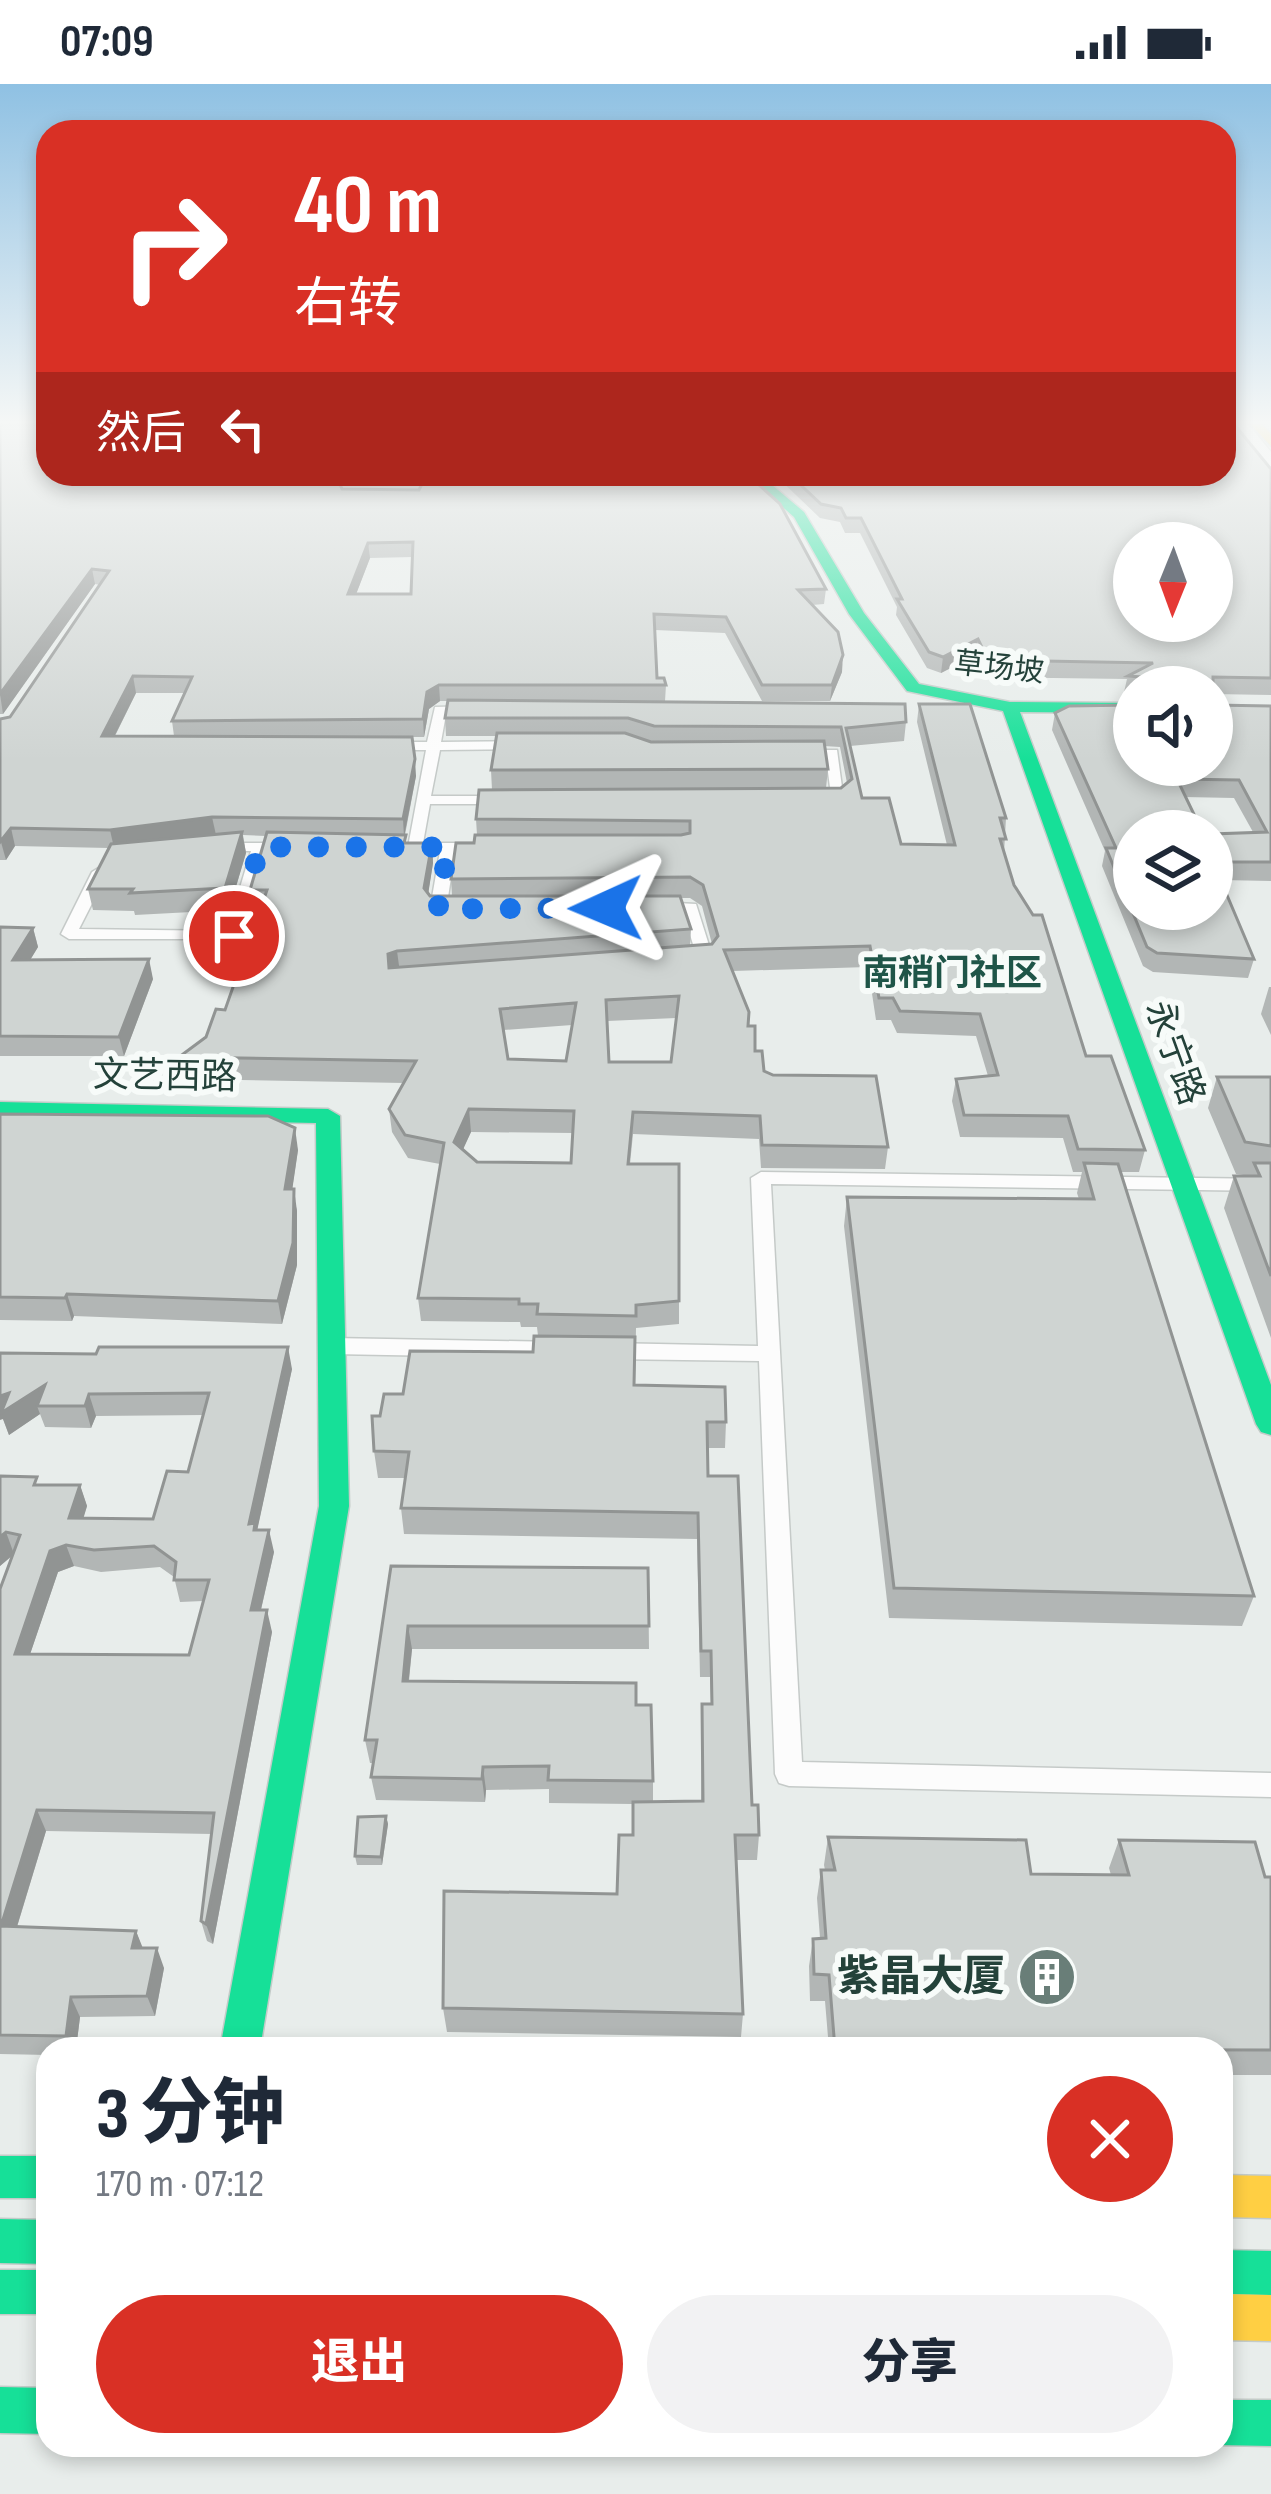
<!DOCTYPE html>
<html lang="zh">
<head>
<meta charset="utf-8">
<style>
	body { margin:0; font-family:"Sofia Sans Condensed","Noto Sans SC",sans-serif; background:#f2f2f3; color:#1f2937; height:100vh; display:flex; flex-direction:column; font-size:45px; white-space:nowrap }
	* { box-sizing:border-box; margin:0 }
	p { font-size:39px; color:#747a83 }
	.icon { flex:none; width:66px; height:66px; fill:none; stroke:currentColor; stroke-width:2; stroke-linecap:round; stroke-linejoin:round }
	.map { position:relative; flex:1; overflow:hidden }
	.sheet { position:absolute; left:36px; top:1953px; width:1197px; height:420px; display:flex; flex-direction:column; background:#fff; border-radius:36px; box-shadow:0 6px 18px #0003 }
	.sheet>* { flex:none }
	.banner { position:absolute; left:36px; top:36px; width:1200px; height:366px; border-radius:36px; box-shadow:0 6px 18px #0003; background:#d93025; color:#fff; overflow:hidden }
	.needle { width:78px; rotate:181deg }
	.fabs { position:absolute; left:1113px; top:438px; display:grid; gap:24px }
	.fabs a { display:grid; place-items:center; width:120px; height:120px; border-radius:50%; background:#fff; box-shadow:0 6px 18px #0003; font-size:60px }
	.pin { position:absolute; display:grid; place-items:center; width:102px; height:102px; color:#fff; margin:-51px; border:6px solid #fff; border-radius:50%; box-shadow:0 3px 12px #0007 }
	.me { position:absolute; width:132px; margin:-66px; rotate:269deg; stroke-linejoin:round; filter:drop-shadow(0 0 9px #0008) }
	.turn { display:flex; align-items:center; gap:42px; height:252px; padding:0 60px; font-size:54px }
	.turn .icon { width:156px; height:156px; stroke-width:2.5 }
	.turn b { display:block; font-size:84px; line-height:102px }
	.then { display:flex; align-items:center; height:114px; padding:0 60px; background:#0003; gap:24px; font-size:45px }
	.round { display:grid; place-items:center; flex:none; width:126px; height:126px; border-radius:63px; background:#f2f2f3 }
	.summary { display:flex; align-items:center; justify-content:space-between; height:204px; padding:0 60px }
	h1 { font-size:72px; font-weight:800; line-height:90px }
	.primary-button { display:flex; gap:24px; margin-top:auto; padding:24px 60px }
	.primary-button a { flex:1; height:138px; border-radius:72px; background:#d93025; color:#fff; font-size:48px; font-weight:800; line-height:138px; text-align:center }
	.primary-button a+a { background:#f2f2f3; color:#1f2937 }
	.status { display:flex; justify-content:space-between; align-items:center; height:84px; padding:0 60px; background:#fff; direction:ltr }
	.status svg { height:33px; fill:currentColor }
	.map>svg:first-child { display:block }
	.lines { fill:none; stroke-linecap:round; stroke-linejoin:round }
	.lane-casing { stroke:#c5cac8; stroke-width:3 }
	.street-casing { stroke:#c5cac8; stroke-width:3 }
	.fast-casing { stroke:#c3cbc8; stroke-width:3 }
	.slow-casing { stroke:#c3cbc8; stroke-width:3 }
	.lane { fill:#fcfcfc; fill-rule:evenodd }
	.street { fill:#fcfcfc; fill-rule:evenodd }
	.fast { fill:#16e098; fill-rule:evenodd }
	.slow { fill:#ffcf43; fill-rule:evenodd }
	.wall { fill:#b2b6b5; fill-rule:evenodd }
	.shaded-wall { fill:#919493 }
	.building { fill:#cfd4d2; stroke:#919493; stroke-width:3; fill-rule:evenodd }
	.route { stroke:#1a73e8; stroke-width:21; stroke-dasharray:0 37.8 }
	.labels { text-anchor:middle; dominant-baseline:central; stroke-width:12; stroke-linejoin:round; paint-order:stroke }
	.far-street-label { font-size:30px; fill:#24423a; stroke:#f7fbf9 }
	.far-quarter-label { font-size:36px; font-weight:bold; fill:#1f5548; stroke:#f7fbf9 }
	.street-label { font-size:36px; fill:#24423a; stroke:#f7fbf9 }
	.near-poi-label { font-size:42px; font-weight:bold; fill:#24423a; stroke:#f7fbf9; text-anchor:end }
</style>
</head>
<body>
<div class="status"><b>07:09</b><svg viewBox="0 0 49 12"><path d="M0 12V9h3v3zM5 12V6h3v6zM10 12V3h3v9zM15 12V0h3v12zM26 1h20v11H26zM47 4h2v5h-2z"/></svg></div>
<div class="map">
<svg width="1271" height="2410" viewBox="0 0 1271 2410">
	<rect width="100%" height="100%" fill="#e8edeb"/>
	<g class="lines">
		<defs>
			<g id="lane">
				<path d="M475 622 480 623V629L446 630 441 658 520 657 527 661 520 665 440 666 431 712H507L514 716 507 720H430L423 759H485L492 763 485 767H455L447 820 460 825C454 832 436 832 430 825L440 767H415L408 763 426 666H390L383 662 390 658H427L435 623Z"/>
				<polygon points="802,666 837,666 844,718 821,718 821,712 831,711 826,673 797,673 795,670"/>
				<polygon points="288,759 293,760 293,766 266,767 240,855 69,855 61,850 92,788 100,783 108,788 79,845 227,847 251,767 217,767 210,763 217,759"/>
				<polygon points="658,818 696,820 713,874 711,877 684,879 684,871 696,870 683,828 652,826 650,823"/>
				<polygon points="761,1088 1271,1095 1271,1107 771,1100 802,1678 1271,1689 1271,1713 789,1702 779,1699 775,1690 759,1277 608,1275 597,1267 608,1259 758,1262 751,1094"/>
				<polygon points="332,1254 559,1258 570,1266 559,1274 332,1270 321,1262"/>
			</g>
			<polygon id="street" points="1230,340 1248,340 1271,368 1271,385"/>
			<g id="fast">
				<polygon points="745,390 759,390 804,428 864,529 919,600 1010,618 1134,619 1134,629 1020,628 1271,1301 1271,1351 1261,1348 1256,1340 1003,627 907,607 849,530 794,433"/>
				<polygon points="0,1018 328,1025 340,1032 349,1422 260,1965 220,1965 319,1422 316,1039 0,1032"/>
				<rect x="0" y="2072" width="48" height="42"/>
				<polygon points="0,2135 48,2136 48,2180 0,2179"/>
				<polygon points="1221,2166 1271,2167 1271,2211 1221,2210"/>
				<rect x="0" y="2186" width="48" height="44"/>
				<polygon points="0,2303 48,2304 48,2350 0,2349"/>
				<polygon points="1221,2316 1271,2316 1271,2362 1218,2361 1221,2361"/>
			</g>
			<g id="slow">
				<polygon points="1250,340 1262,340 1271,350 1271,362"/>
				<polygon points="1221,2091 1271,2092 1271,2134 1221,2133"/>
				<polygon points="1221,2210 1271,2211 1271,2257 1221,2256"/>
			</g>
		</defs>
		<use href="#lane" class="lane-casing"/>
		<use href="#street" class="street-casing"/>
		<use href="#fast" class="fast-casing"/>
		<use href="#slow" class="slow-casing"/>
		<use href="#lane" class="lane"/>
		<use href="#street" class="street"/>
		<use href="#fast" class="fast"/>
		<use href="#slow" class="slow"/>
	</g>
	<g class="wall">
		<path d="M0 340 268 400 342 405 826 505 824 520 812 521 842 588 830 617H762L725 549 655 546 657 594 666 601 665 617 906 638 904 657 850 662 862 714 901 760 947 761 917 638 919 620 1006 734 1004 769 1014 801 1086 972 1145 1066 1139 1088H1121L1254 1512 1242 1542 889 1534 844 1142 847 1113 1079 1115 1077 1109 1082 1088H1073L1063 1054 960 1053 952 1017 956 995 988 992 976 952 897 949 891 936H876L868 883 733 887 755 967 764 987 888 1063 885 1085 761 1084 759 1055 633 1050 630 1080H679V1240L636 1244 635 1301 726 1338 725 1364H708V1392L752 1721 759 1751 757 1776H736L743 1930 741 1953 447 1948 443 1924 617 1810 633 1751V1720L549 1719V1705L486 1706 485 1718 376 1716 371 1693 373 1679H370L365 1656 391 1482 648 1484 649 1565H412L409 1597 636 1621 653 1697V1718L701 1717 702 1620H711L710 1593H700L697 1455 404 1450 401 1424 405 1394H378L374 1367 380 1332 403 1310 533 1268 538 1252 537 1243H521L520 1238 421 1237 418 1214 440 1080 408 1074 392 1048 389 1025 404 999 184 995 179 973 206 953 225 926 260 826H254L250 806 266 752 243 751 246 769 229 826 135 831 134 827 93 826 88 805 109 764 15 762 6 776H0V635L10 633 100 501 95 500 3 630H0ZM413 473 411 510H356L370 474ZM136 609H185L172 637 174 652H115ZM440 617H448L445 634 446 652H497L491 686 492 706 476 735 477 751 474 759 451 795 452 812H430L428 809 433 779 432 759H406L405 751 416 692 362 653H424L429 625ZM824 662 840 663 847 699 841 704H826L828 685ZM681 814H690L702 822 712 860 690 862 691 845ZM676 934 671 978H609L607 937ZM572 941 566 977 508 975 503 946ZM471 1048 573 1049 571 1079 477 1078 462 1066Z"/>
		<path d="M1271 385V611L1213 610V621L1271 622V797L1221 796 1254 875 1248 894 1153 888 1143 882 1102 782 1105 767 1052 646 1055 629 1134 681 1212 603H1134V609L1124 608 1127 595 986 593 976 571 941 589 927 584 896 531 897 523 860 449H845L840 438 820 434 774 390H1224ZM1185 713 1234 714 1253 748 1212 750 1134 747Z"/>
		<polygon points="0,843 33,844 38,863 30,876 153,895 124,972 0,972"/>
		<polygon points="1269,903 1271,903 1271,951 1261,930"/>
		<polygon points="1217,993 1271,993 1271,1254 1224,1124 1234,1092 1251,1092 1236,1090 1208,1024"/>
		<polygon points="0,1030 298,1066 292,1105 297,1127 297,1181 282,1240 74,1232 72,1237 0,1236"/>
		<path d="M0 1269 292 1285 257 1446 274 1468 261 1526 272 1548 213 1860 207 1857 201 1837 212 1750 46 1747 17 1843 136 1847 142 1864 164 1884 155 1932 80 1933 76 1965H48V1971L0 1970V1505L13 1471 0 1482V1392L39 1401H80L87 1422 83 1434 153 1435 188 1388 203 1331 96 1332 91 1344 45 1343 40 1330 9 1351 3 1335ZM74 1482 101 1488 160 1483 174 1493 180 1518 203 1517 189 1571 30 1570 58 1488Z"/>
		<polygon points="386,1732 388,1740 382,1781 357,1781 355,1772"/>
		<polygon points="828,1753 1031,1790 1111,1791 1109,1784 1119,1756 1271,1793 1271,1991 1221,1991 1221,1965 829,1965 825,1917 810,1917 809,1882 813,1855 820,1854 817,1814 821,1786 825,1786 824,1781"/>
	</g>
	<g class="shaded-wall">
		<polygon points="368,459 370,474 350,526 348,510"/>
		<polygon points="92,485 95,500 3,630 0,610"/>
		<polygon points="978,555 976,571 941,589 943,573"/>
		<polygon points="843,571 842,588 830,617 832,601"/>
		<polygon points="133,592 136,609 106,669 102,652"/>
		<polygon points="439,601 440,617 429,625 424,653 423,635 427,608"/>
		<polygon points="415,675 416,692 404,753 403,735"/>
		<polygon points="212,733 216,751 114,764 110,746"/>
		<polygon points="11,744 15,762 6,776 1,758"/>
		<polygon points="242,748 246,769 229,826 225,804"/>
		<polygon points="432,759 433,779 426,824 424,804"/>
		<polygon points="33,844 38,863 18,896 13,876"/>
		<polygon points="397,867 400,889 391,905 388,870"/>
		<polygon points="149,875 153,895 124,972 119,953"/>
		<polygon points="469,1025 471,1048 456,1081 454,1058"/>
		<polygon points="295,1044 298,1066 289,1128 285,1105"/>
		<polygon points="294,1105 297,1127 297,1181 282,1240 278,1217"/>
		<polygon points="67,1210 74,1232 72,1237 65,1214"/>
		<polygon points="288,1263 292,1285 254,1461 249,1440"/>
		<polygon points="45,1301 37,1322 40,1330 9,1351 3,1335 0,1336 0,1312"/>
		<polygon points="89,1310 96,1332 91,1344 85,1322"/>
		<polygon points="80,1401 87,1422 77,1456 69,1434"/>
		<polygon points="269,1446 274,1468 256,1547 251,1526"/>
		<polygon points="6,1448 14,1470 0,1482 0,1453"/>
		<polygon points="66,1461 74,1482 58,1488 23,1591 15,1570 50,1467"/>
		<polygon points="267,1526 272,1548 213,1860 206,1840"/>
		<polygon points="408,1542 412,1565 406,1621 403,1597"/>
		<polygon points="483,1683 486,1706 485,1718 482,1695"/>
		<polygon points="37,1726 46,1747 11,1862 1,1842"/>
		<polygon points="386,1732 388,1740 382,1781 381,1773"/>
		<polygon points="136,1847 144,1867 132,1864"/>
		<polygon points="157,1864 164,1884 155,1932 147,1912"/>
		<polygon points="71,1913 80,1933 76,1965 72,1965 66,1952"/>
	</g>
	<g class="building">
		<path d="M0 340H48V390H266L268 400 339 398 342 405 419 406 427 390H747L780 420 826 505 798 506 838 548 843 571 832 601H762L726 533 654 530 657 594H664L666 601H439L427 608 423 635 172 637 192 593 133 592 102 652 412 653 415 675 403 735 212 733 110 746 11 744 0 758V635L10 633 109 487 92 485 0 610ZM413 458 411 510H348L368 459Z"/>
		<path d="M1224 340H1234L1271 385V594L1213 593V621L1271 622V778H1213L1254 875 1157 869 1147 863 1106 764H1116L1055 629 1069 622 1134 621V681H1212V603H1141V593L1128 592 1153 579 988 576 978 555 943 573 929 568 897 515H902L861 434H846L841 424 821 420 789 390H1224ZM1134 459H1212V537H1134ZM1177 695 1239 696 1267 748 1212 750V825H1134V747H1202Z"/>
		<path d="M448 616 905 620 906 638 846 644 862 714H889L901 760 955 761 919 620H970L1006 734H1000L1006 755H1000L1014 801 1033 831H1042L1086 972H1111L1145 1066 1078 1065 1068 1032 964 1031 956 995 998 991 980 930 900 927 893 914H879L870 862 724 866 749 928 748 942H755V967H762L764 987 773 991 876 992 888 1063 762 1061 760 1032 633 1028 628 1080H679V1217L636 1221V1232L537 1230 538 1220H519V1215L418 1214 444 1059 405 1051 389 1025 416 977 179 973 206 953 216 925 225 926 267 806H250L267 748 406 751 404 759H432L424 804 430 812H680L691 845 397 867 388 870 389 884 712 860 718 852 703 801 690 793 451 795 456 759H474L475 751H681L690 749V737L476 735 479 706 841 704 852 695 841 643 654 642 628 634H445ZM679 912 671 978H609L606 916ZM576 919 566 977 508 975 500 925ZM469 1025 574 1027 571 1079 477 1078 454 1058Z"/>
		<polygon points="497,649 625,649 651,658 824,657 828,685 491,686"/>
		<polygon points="242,748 225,804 130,809 133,805 88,805 111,760"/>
		<polygon points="0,843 33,844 13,876 149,875 119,953 0,952"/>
		<polygon points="1217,993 1271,993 1271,1062 1245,1058"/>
		<polygon points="0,1030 268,1032 295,1044 285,1105 294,1105 293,1159 278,1217 67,1210 65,1214 0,1213"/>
		<polygon points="1084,1079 1118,1080 1254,1512 894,1504 847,1113 1094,1115"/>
		<polygon points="1254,1079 1271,1079 1271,1192 1234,1092 1260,1092"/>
		<polygon points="534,1252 635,1253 634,1301 725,1303 726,1338 707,1338 708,1392 738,1392 752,1721 758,1721 759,1751 735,1751 743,1930 443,1924 444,1807 617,1810 619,1751 633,1751 633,1718 703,1717 702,1620 712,1620 711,1567 701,1567 698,1429 401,1424 409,1368 374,1367 372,1332 380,1332 384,1310 403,1310 410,1267 533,1268"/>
		<path d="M99 1263H288L249 1440 255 1439 254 1446H269L251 1526H267L206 1840 201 1837 214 1729 37 1726 1 1842 136 1847 132 1864H157L147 1912 71 1913 66 1952 0 1951V1505L20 1451 6 1448 0 1453V1392L37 1393 34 1401H80L69 1434 153 1435 167 1387 188 1388 209 1309 89 1310 85 1322H37L45 1301 1 1329 9 1309 0 1312V1269L96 1270ZM66 1461 94 1466 154 1462 176 1478 174 1496H209L189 1571 15 1570 50 1467Z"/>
		<polygon points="391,1482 648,1484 649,1542 408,1542 403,1597 636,1599 636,1621 651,1621 653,1697 548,1696 549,1682 483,1683 482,1695 371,1693 377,1656 365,1656"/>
		<polygon points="386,1732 381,1773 355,1772 358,1733"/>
		<polygon points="828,1753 1026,1756 1031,1790 1129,1791 1119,1756 1255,1758 1265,1793 1271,1793 1271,1966 835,1965 829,1891 814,1890 813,1855 826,1854 821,1786 835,1786"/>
	</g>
	<linearGradient id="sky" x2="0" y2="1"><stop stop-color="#8fc1e3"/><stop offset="0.5" stop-color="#f5f7f6"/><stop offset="1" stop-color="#f5f7f6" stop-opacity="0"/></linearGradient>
	<rect width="1271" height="677" fill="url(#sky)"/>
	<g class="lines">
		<polyline class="route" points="234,852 260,763 448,763 438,825 606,824"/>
	</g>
	<defs>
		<symbol id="building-disc" viewBox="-11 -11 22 22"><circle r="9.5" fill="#697e78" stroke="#f7fbf9"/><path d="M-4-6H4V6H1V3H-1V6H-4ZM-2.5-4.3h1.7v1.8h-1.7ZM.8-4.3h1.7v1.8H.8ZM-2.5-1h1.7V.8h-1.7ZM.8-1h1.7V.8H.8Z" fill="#fff"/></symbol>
	</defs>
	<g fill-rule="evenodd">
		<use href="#building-disc" x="1014" y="1860" width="66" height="66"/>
	</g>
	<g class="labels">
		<g class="far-street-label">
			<text transform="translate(999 584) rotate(6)">草场坡</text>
		</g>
		<g class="far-quarter-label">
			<text x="952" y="890">南稍门社区</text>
		</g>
		<g class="street-label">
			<text transform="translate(1174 969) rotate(70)">永宁路</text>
			<text transform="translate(165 993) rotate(1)">文艺西路</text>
		</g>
		<g class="near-poi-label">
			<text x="1005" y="1893">紫晶大厦</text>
		</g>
	</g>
</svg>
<div class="fabs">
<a><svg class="needle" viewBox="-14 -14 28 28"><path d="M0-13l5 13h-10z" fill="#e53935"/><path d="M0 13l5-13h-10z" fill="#747a83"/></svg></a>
<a><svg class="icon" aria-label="sound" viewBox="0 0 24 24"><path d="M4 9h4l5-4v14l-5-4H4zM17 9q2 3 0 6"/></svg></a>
<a><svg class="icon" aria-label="layers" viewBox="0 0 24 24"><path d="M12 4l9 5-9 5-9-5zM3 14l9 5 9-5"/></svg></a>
</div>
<div class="pin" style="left:234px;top:852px;background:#d93025"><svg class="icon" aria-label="arrive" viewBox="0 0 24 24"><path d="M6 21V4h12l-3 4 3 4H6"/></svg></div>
<svg class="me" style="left:606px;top:824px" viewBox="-20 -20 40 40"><path d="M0-17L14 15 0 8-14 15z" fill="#1a73e8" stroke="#fff" stroke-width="4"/></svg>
<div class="banner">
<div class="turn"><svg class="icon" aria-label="right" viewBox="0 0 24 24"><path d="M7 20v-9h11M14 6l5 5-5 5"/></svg><div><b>40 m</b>右转</div></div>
<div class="then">然后<svg class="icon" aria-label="left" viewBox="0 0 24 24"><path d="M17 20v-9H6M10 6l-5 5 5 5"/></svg></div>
</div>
<section class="sheet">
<div class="summary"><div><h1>3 分钟</h1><p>170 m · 07:12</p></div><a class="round" style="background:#d93025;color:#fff"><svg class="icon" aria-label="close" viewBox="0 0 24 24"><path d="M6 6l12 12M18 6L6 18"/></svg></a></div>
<div class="primary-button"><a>退出</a><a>分享</a></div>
</section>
</div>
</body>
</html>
